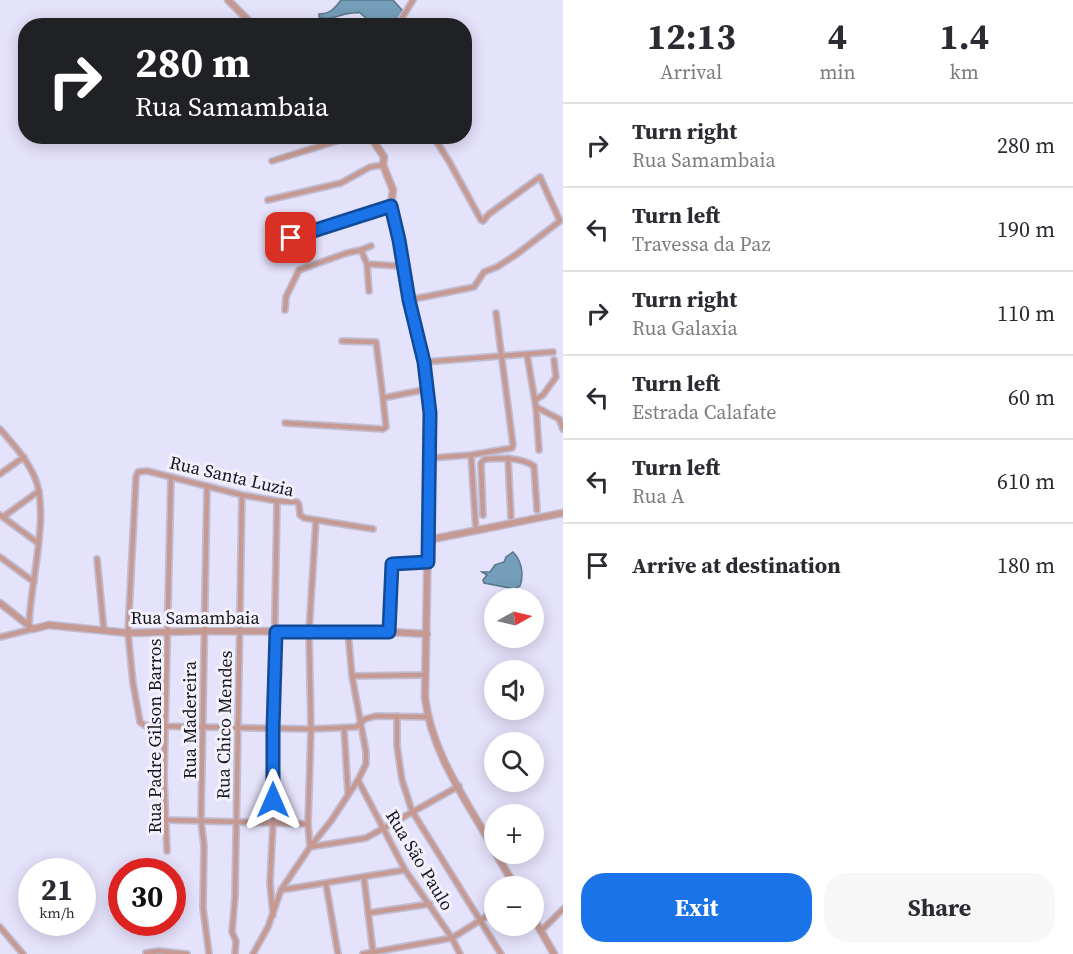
<!DOCTYPE html>
<html lang="en">
<head>
<meta charset="utf-8">
<style>
	body { margin:0; font-family:"Source Serif 4",serif; background:#f7f7f7; color:#2b2b33; height:100vh; display:flex; flex-direction:column; font-size:22px; white-space:nowrap }
	* { box-sizing:border-box; margin:0 }
	p { font-size:20px; color:#7c7c81 }
	.icon { flex:none; width:33px; height:33px; fill:none; stroke:currentColor; stroke-width:2; stroke-linecap:round; stroke-linejoin:round }
	.map { position:relative; flex:1; overflow:hidden }
	.sheet { display:flex; flex-direction:column; background:#fff; width:510px }
	.sheet>* { flex:none }
	.guide { position:absolute; left:18px; top:18px; width:454px; height:126px; border-radius:24px; box-shadow:0 3px 15px #0003; background:#202124; color:#fff; overflow:hidden }
	.needle { width:39px; rotate:82deg }
	.buttons { position:absolute; left:484px; top:588px; display:grid; gap:12px }
	.buttons a { display:grid; place-items:center; width:60px; height:60px; border-radius:50%; background:#fff; box-shadow:0 3px 15px #0003; font-size:30px }
	.speed { position:absolute; left:18px; top:858px; display:flex; gap:12px; font-size:30px; font-weight:700; text-align:center }
	.speed>* { display:grid; place-content:center; width:78px; height:78px; border-radius:50%; background:#fff; box-shadow:0 3px 15px #0003; line-height:1 }
	.speed small { font-size:15px; font-weight:400 }
	.speed .limit { border:9px solid #d22; background:#fff; color:#111 }
	.pin { position:absolute; display:grid; place-items:center; width:51px; height:51px; color:#fff; margin:-26px; border-radius:12px; box-shadow:0 3px 9px #0006 }
	.me { position:absolute; width:66px; margin:-33px; rotate:0deg; stroke-linejoin:round; filter:drop-shadow(0 0 4px #0008) }
	.turn { display:flex; align-items:center; gap:21px; height:126px; padding:0 18px; font-size:27px }
	.turn .icon { width:78px; height:78px; stroke-width:2.5 }
	.turn b { display:block; font-size:42px; line-height:51px }
	.eta { display:flex; justify-content:space-evenly; align-items:center; height:102px; text-align:center }
	.eta b { font-size:36px; font-weight:700; line-height:42px }
	.action { display:flex; gap:12px; margin-top:auto; padding:12px 18px }
	.action a { flex:1; height:69px; border-radius:24px; background:#1a73e8; color:#fff; font-size:24px; font-weight:700; line-height:69px; text-align:center }
	.action a+a { background:#f7f7f7; color:#2b2b33 }
	ul { padding:0; list-style:none }
	li { display:flex; align-items:center; gap:18px; height:84px; padding:0 18px; border-top:2px solid #e1e1e2 }
	li div { flex:1 }
	li b { display:block; font-size:22px }
	li em { font-style:normal }
	main { display:flex; flex:1; min-height:0 }
	.map>svg:first-child { display:block }
	.water { fill:#749eb9; stroke:#58758a; stroke-width:1.5 }
	.lines { fill:none; stroke-linecap:round; stroke-linejoin:round }
	.minor-casing { stroke:#c0bdd3; stroke-width:8 }
	.tertiary-casing { stroke:#c0bdd3; stroke-width:9 }
	.minor { stroke:#c69a92; stroke-width:4.5 }
	.tertiary { stroke:#c69a92; stroke-width:6 }
	.route-casing { stroke:#114b97; stroke-width:15 }
	.route { stroke:#1a73e8; stroke-width:10 }
	.labels { text-anchor:middle; dominant-baseline:central; stroke-width:6; stroke-linejoin:round; paint-order:stroke }
	.street-label { font-size:18px; fill:#16141d; stroke:#f2f1fb }
</style>
</head>
<body>
<main>
<div class="map">
<svg width="563" height="954" viewBox="0 0 563 954">
	<rect width="100%" height="100%" fill="#e5e2fb"/>
	<g class="water">
		<path d="M341 0H393L402 10 400 18 393 26 371 25 367 19 359 12 358 13C344 11 333 22 319 17V14C330 14 335 8 341 0Z"/>
		<path d="M513 552C522 561 524 575 520 586L511 591 510 588 484 583 483 580 487 575 482 572H490L495 565 504 562 506 557Z"/>
	</g>
	<g class="lines">
		<defs>
			<g id="minor">
				<polyline points="397,26 413,0"/>
				<polyline points="272,161 353,136"/>
				<polyline points="268,200 341,183 370,167 383,165"/>
				<polyline points="271,244 391,206"/>
				<polyline points="361,250 371,246"/>
				<polyline points="367,264 369,291"/>
				<polyline points="409,300 474,287 484,272 497,267 517,254 560,221 540,177 489,214 483,221 481,220 450,163 433,136"/>
				<polyline points="285,310 286,297 299,270 347,253 361,250 367,264 400,266 403,269"/>
				<polyline points="342,341 376,342 383,398"/>
				<polyline points="527,355 536,407 539,450"/>
				<polyline points="425,362 553,352"/>
				<polyline points="535,400 543,395 556,377 554,360"/>
				<polyline points="536,407 559,419 563,429"/>
				<polyline points="285,423 383,429 386,427 383,398 428,389"/>
				<path d="M0 429C13 444 27 459 35 478 50 513 30 585 29 625"/>
				<polyline points="471,455 476,531"/>
				<polyline points="430,458 471,455 512,448 513,445 496,313"/>
				<polyline points="508,458 511,517"/>
				<polyline points="0,474 24,457"/>
				<polyline points="207,486 201,821 204,846 203,908 209,954"/>
				<polyline points="0,515 38,543"/>
				<path d="M483 515 481 463 485 459C501 458 520 457 534 466L537 510"/>
				<polyline points="3,517 39,491"/>
				<polyline points="316,520 309,632 311,729 308,824 310,847 366,838 459,786"/>
				<polyline points="373,529 304,518 300,515 299,505 297,502 277,501 242,495 147,471 138,472 136,477 128,633 133,683 140,722 144,725 149,726 311,729 356,727 365,719 376,716 428,717"/>
				<polyline points="0,557 34,582"/>
				<polyline points="97,559 104,631"/>
				<polyline points="389,632 392,564 428,562"/>
				<polyline points="0,637 33,629"/>
				<polyline points="352,676 425,675"/>
				<polyline points="397,716 397,746 402,780 412,811 501,954"/>
				<polyline points="344,728 348,793"/>
				<polyline points="358,780 405,870 452,938 460,954"/>
				<polyline points="167,820 308,824"/>
				<polyline points="167,851 164,777 171,477"/>
				<polyline points="364,878 373,952"/>
				<polyline points="326,884 338,954"/>
				<polyline points="281,890 405,870"/>
				<polyline points="368,913 430,904"/>
				<polyline points="273,915 270,883 273,823 273,728 277,501"/>
				<polyline points="0,927 23,954"/>
				<polyline points="541,931 563,909"/>
				<polyline points="146,953 159,951 187,954"/>
				<polyline points="235,954 236,941 232,932 235,897 242,495"/>
				<polyline points="253,954 268,927 281,890 310,847 331,821 358,780 366,764 366,752 352,676 348,632"/>
				<polyline points="363,954 452,938 495,911"/>
			</g>
			<g id="tertiary">
				<polyline points="228,0 254,26"/>
				<path d="M370 136 384 157 383 165 393 190 391 206 399 240 409 300 425 362 430 413 425 697C431 753 468 803 495 851"/>
				<polyline points="428,540 563,513"/>
				<polyline points="0,603 33,629 49,625 128,633 204,631 389,632 427,634"/>
				<polyline points="496,854 515,886"/>
				<polyline points="534,919 554,954"/>
			</g>
		</defs>
		<use href="#minor" class="minor-casing"/>
		<use href="#tertiary" class="tertiary-casing"/>
		<use href="#minor" class="minor"/>
		<use href="#tertiary" class="tertiary"/>
	</g>
	<g class="lines">
		<defs>
			<polyline id="route" points="273,800 273,728 276,632 389,632 392,564 428,562 430,413 424,362 409,300 399,240 391,206 291,238"/>
		</defs>
		<use href="#route" class="route-casing"/>
		<use href="#route" class="route"/>
	</g>
	<g class="labels">
		<g class="street-label">
			<text transform="translate(232 476) rotate(13)">Rua Santa Luzia</text>
			<text x="195" y="617">Rua Samambaia</text>
			<text transform="translate(189 720) rotate(-90)">Rua Madereira</text>
			<text transform="translate(224 725) rotate(-89)">Rua Chico Mendes</text>
			<text transform="translate(154 736) rotate(-90)">Rua Padre Gilson Barros</text>
			<text transform="translate(420 860) rotate(59)">Rua São Paulo</text>
		</g>
	</g>
</svg>
<div class="buttons">
<a><svg class="needle" viewBox="-14 -14 28 28"><path d="M0-13l5 13h-10z" fill="#e53935"/><path d="M0 13l5-13h-10z" fill="#7c7c81"/></svg></a>
<a><svg class="icon" aria-label="sound" viewBox="0 0 24 24"><path d="M4 9h4l5-4v14l-5-4H4zM17 9q2 3 0 6"/></svg></a>
<a><svg class="icon" aria-label="search" viewBox="0 0 24 24"><circle cx="10" cy="10" r="6"/><path d="M15 15l6 6"/></svg></a>
<a>+</a>
<a>−</a>
</div>
<div class="speed"><div>21<small>km/h</small></div><div class="limit">30</div></div>
<div class="pin" style="left:291px;top:238px;background:#d93025"><svg class="icon" aria-label="arrive" viewBox="0 0 24 24"><path d="M6 21V4h12l-3 4 3 4H6"/></svg></div>
<svg class="me" style="left:273px;top:800px" viewBox="-20 -20 40 40"><path d="M0-17L14 15 0 8-14 15z" fill="#1a73e8" stroke="#fff" stroke-width="4"/></svg>
<div class="guide">
<div class="turn"><svg class="icon" aria-label="right" viewBox="0 0 24 24"><path d="M7 20v-9h11M14 6l5 5-5 5"/></svg><div><b>280 m</b>Rua Samambaia</div></div>
</div>
</div>
<section class="sheet">
<div class="eta">
<div><b>12:13</b><p>Arrival</p></div>
<div><b>4</b><p>min</p></div>
<div><b>1.4</b><p>km</p></div>
</div>
<ul>
<li><svg class="icon" aria-label="right" viewBox="0 0 24 24"><path d="M7 20v-9h11M14 6l5 5-5 5"/></svg><div><b>Turn right</b><p>Rua Samambaia</p></div><em>280 m</em></li>
<li><svg class="icon" aria-label="left" viewBox="0 0 24 24"><path d="M17 20v-9H6M10 6l-5 5 5 5"/></svg><div><b>Turn left</b><p>Travessa da Paz</p></div><em>190 m</em></li>
<li><svg class="icon" aria-label="right" viewBox="0 0 24 24"><path d="M7 20v-9h11M14 6l5 5-5 5"/></svg><div><b>Turn right</b><p>Rua Galaxia</p></div><em>110 m</em></li>
<li><svg class="icon" aria-label="left" viewBox="0 0 24 24"><path d="M17 20v-9H6M10 6l-5 5 5 5"/></svg><div><b>Turn left</b><p>Estrada Calafate</p></div><em>60 m</em></li>
<li><svg class="icon" aria-label="left" viewBox="0 0 24 24"><path d="M17 20v-9H6M10 6l-5 5 5 5"/></svg><div><b>Turn left</b><p>Rua A</p></div><em>610 m</em></li>
<li><svg class="icon" aria-label="arrive" viewBox="0 0 24 24"><path d="M6 21V4h12l-3 4 3 4H6"/></svg><div><b>Arrive at destination</b></div><em>180 m</em></li>
</ul>
<div class="action"><a>Exit</a><a>Share</a></div>
</section>
</main>
</body>
</html>
